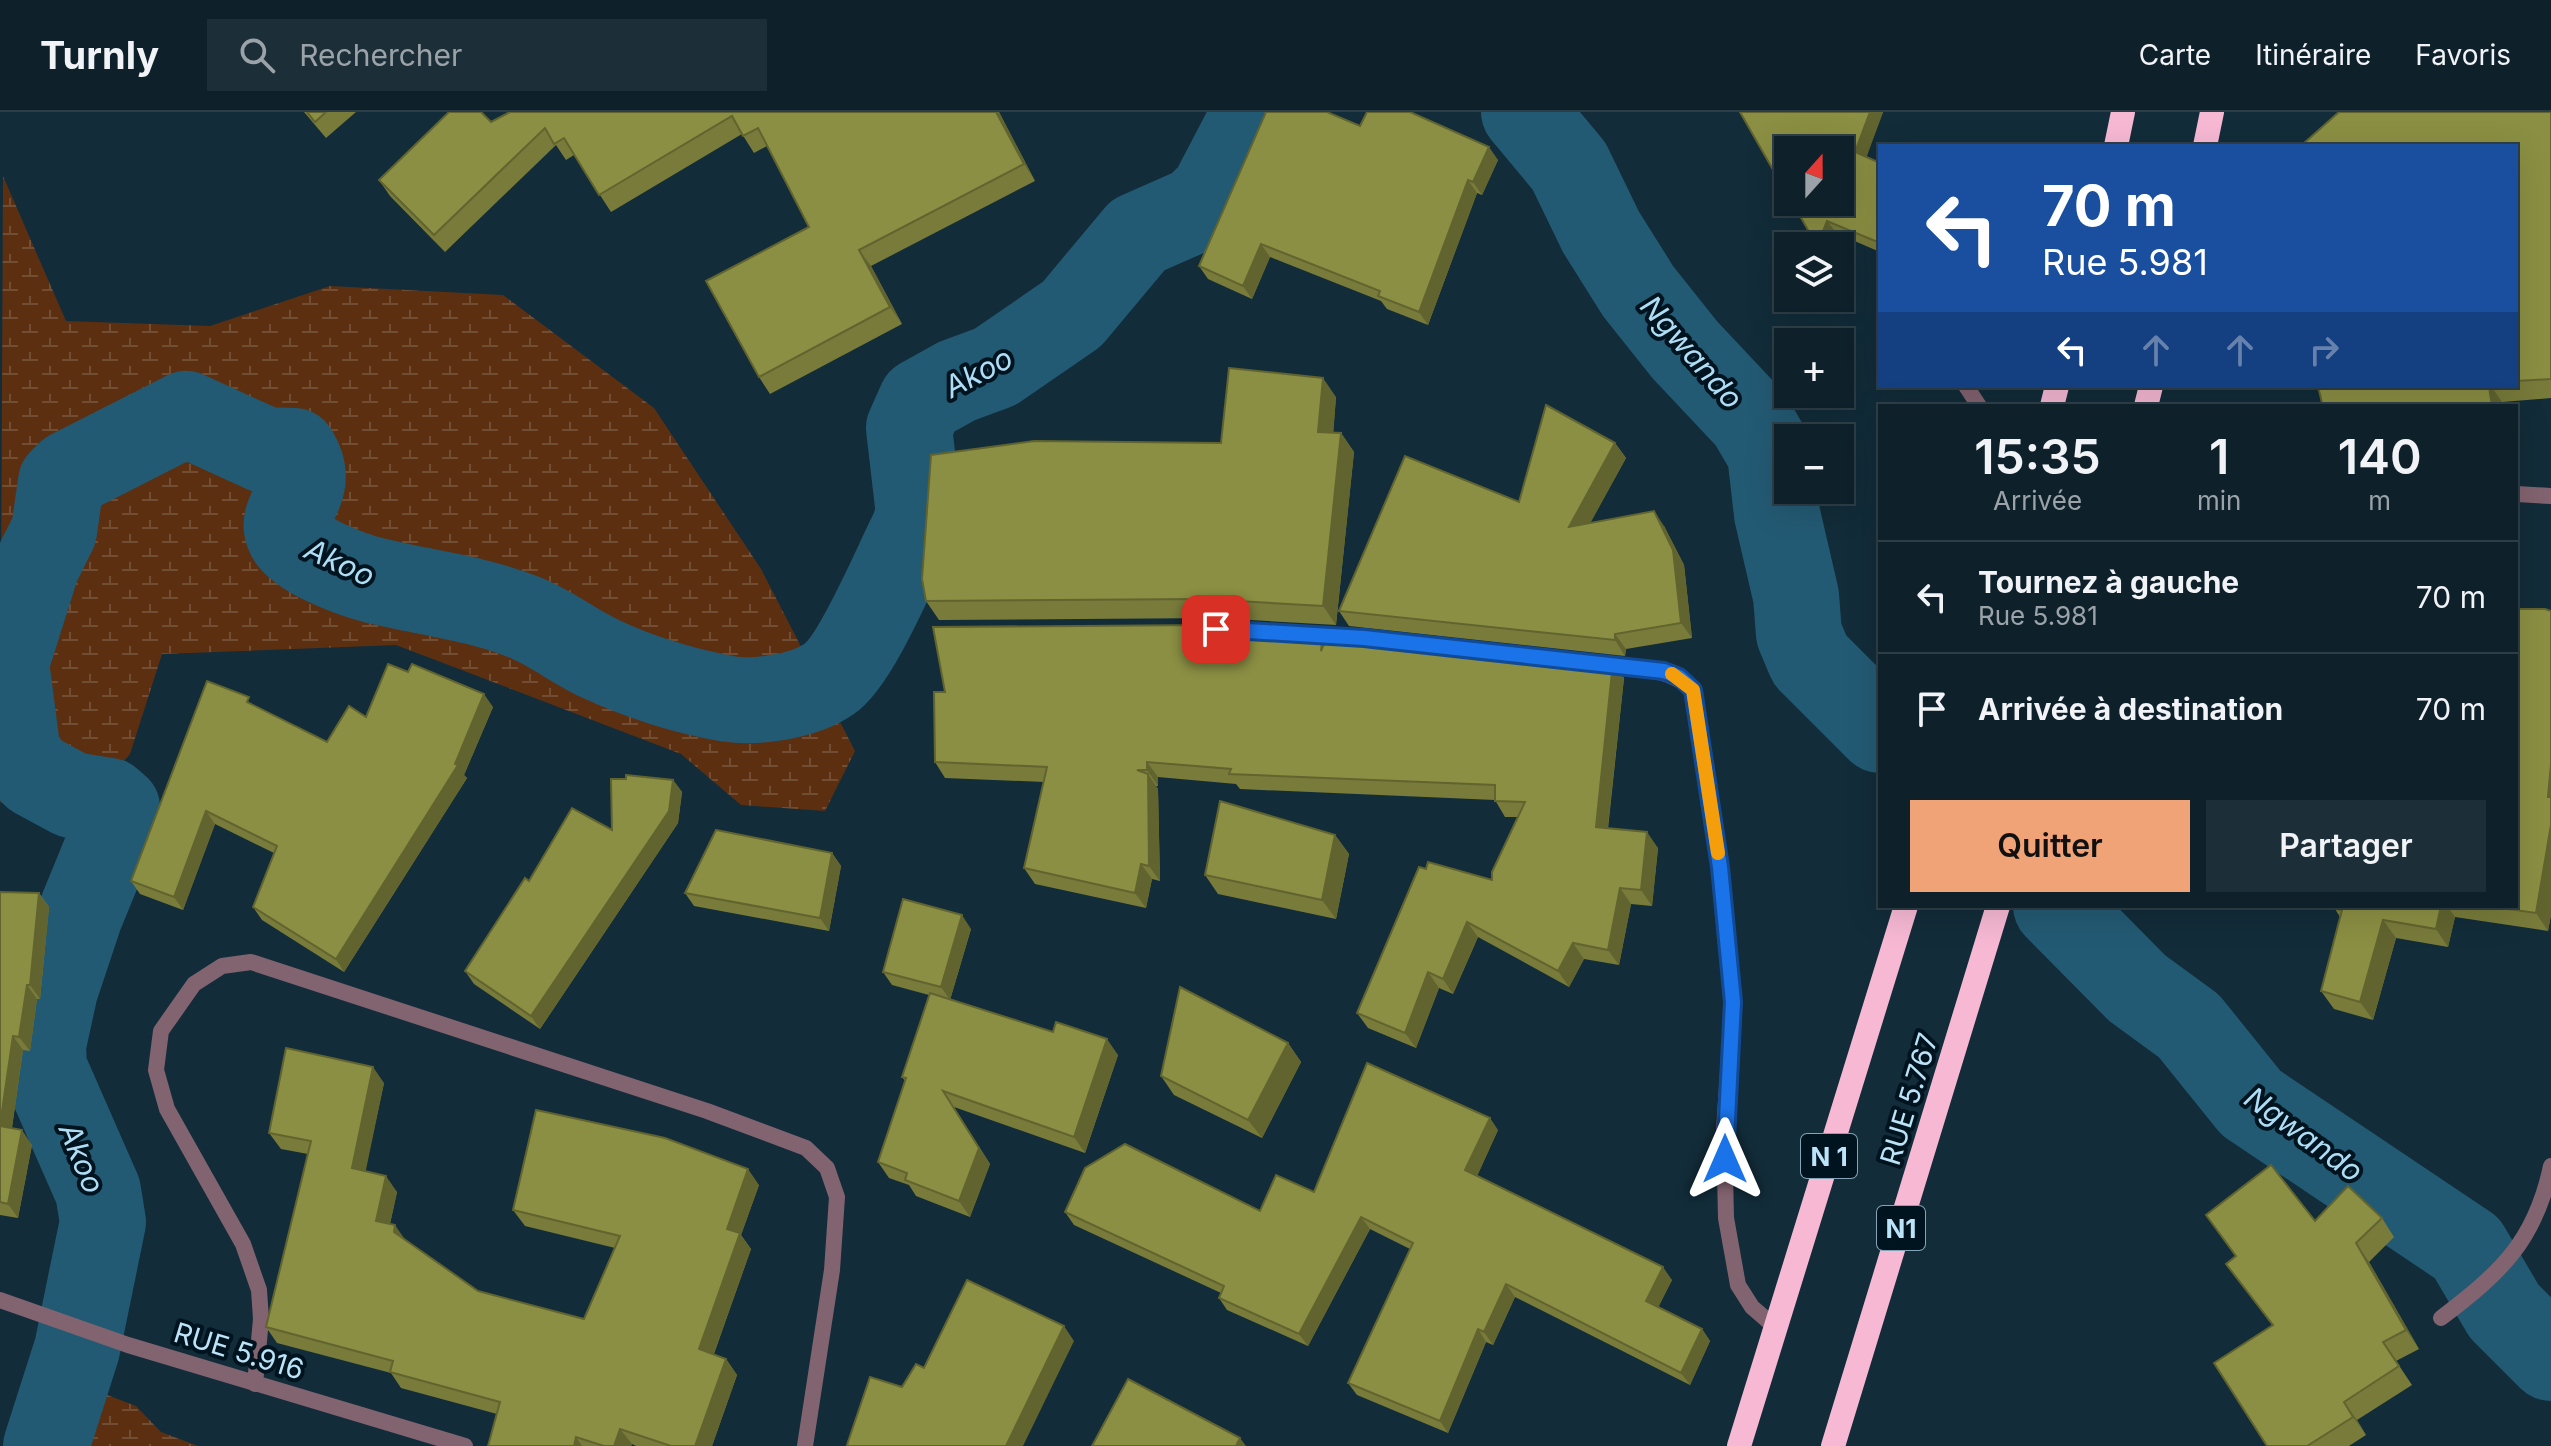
<!DOCTYPE html>
<html lang="fr">
<head>
<meta charset="utf-8">
<style>
	body { margin:0; font-family:Inter,sans-serif; background:#1c2e37; color:#f1f3f6; height:100vh; display:flex; flex-direction:column; font-size:30px; white-space:nowrap }
	* { box-sizing:border-box; margin:0 }
	p { font-size:26px; color:#9ba3a9 }
	.icon { flex:none; width:44px; height:44px; fill:none; stroke:currentColor; stroke-width:2; stroke-linecap:round; stroke-linejoin:round }
	.map { position:relative; flex:1; overflow:hidden }
	.drawer { position:absolute; left:1878px; top:292px; width:640px; height:504px; display:flex; flex-direction:column; background:#0e212b; border-radius:0px; box-shadow:0 8px 32px #0002,0 0 0 2px #2e3e47 }
	.drawer>* { flex:none }
	.hud { position:absolute; left:1878px; top:32px; width:640px; height:244px; border-radius:0px; box-shadow:0 8px 32px #0002,0 0 0 2px #2e3e47; background:#1a4fa0; color:#fff; overflow:hidden }
	.needle { width:52px; rotate:21deg }
	.fabs { position:absolute; left:1774px; top:24px; display:grid; gap:16px }
	.fabs a { display:grid; place-items:center; width:80px; height:80px; border-radius:0px; background:#0e212b; box-shadow:0 8px 32px #0002,0 0 0 2px #2e3e47; font-size:40px }
	.pin { position:absolute; display:grid; place-items:center; width:68px; height:68px; color:#fff; margin:-34px; border-radius:16px; box-shadow:0 4px 12px #0006 }
	.me { position:absolute; width:88px; margin:-44px; rotate:0deg; stroke-linejoin:round; filter:drop-shadow(0 0 6px #0008) }
	.turn { display:flex; align-items:center; gap:28px; height:168px; padding:0 32px; font-size:36px }
	.turn .icon { width:104px; height:104px; stroke-width:2.5 }
	.turn b { display:block; font-size:56px; line-height:68px }
	.lanes { display:flex; align-items:center; height:76px; padding:0 32px; background:#0003; justify-content:center; gap:40px; direction:ltr }
	.lanes .off { opacity:.35 }
	.eta { display:flex; justify-content:space-evenly; align-items:center; height:136px; text-align:center }
	.eta b { font-size:48px; font-weight:600; line-height:56px }
	.button { display:flex; gap:16px; margin-top:auto; padding:16px 32px }
	.button a { flex:1; height:92px; border-radius:0px; background:#efa376; color:#111; font-size:32px; font-weight:600; line-height:92px; text-align:center }
	.button a+a { background:#1c2e37; color:#f1f3f6 }
	ul { padding:0; list-style:none }
	li { display:flex; align-items:center; gap:24px; height:112px; padding:0 32px; border-top:2px solid #2e3e47 }
	li div { flex:1 }
	li b { display:block; font-size:30px }
	li em { font-style:normal }
	header { display:flex; align-items:center; gap:48px; box-sizing:border-box; height:112px; padding:0 40px; background:#0e212b; border-bottom:2px solid #2e3e47 }
	header strong { font-size:38px }
	nav { display:flex; gap:44px; margin-inline-start:auto; font-size:28px }
	.search { width:560px; height:72px; background:#1c2e37; display:flex; align-items:center; gap:20px; box-sizing:border-box; padding:0 28px; border-radius:0px; color:#9ba3a9; font-size:30px }
	.map>svg:first-child { display:block }
	.wetland { fill:url(#wetland-marsh) }
	.lines { fill:none; stroke-linecap:round; stroke-linejoin:round }
	.river { stroke:#235a73; stroke-width:86 }
	.lane { stroke:#826370; stroke-width:16 }
	.street { stroke:#826370; stroke-width:16 }
	.highway { stroke:#f6b8d3; stroke-width:24 }
	.wall { fill:#787b3a }
	.shaded-wall { fill:#61642f }
	.building { fill:#8b8f43; stroke:#61642f; stroke-width:2 }
	.route-casing { stroke:#114b97; stroke-width:20 }
	.route { stroke:#1a73e8; stroke-width:14 }
	.slow { stroke:#f59e0b; stroke-width:14 }
	.labels { text-anchor:middle; dominant-baseline:central; stroke-width:8; stroke-linejoin:round; paint-order:stroke }
	.shield { fill:#00141f; stroke:#84a5b7; stroke-width:2 }
	.shield-label { font-size:26px; font-weight:bold; fill:#bce3f8 }
	.street-label { font-size:28px; fill:#bce3f8; stroke:#00141f }
	.water-label { font-size:30px; font-style:italic; fill:#afddf5; stroke:#00141f }
</style>
</head>
<body>
<header>
<strong>Turnly</strong>
<div class="search"><svg class="icon" aria-label="search" viewBox="0 0 24 24"><circle cx="10" cy="10" r="6"/><path d="M15 15l6 6"/></svg>Rechercher</div>
<nav><a>Carte</a><a>Itinéraire</a><a>Favoris</a></nav>
</header>
<div class="map">
<svg width="2551" height="1334" viewBox="0 0 2551 1334">
	<defs>
		<pattern id="wetland-marsh" width="20" height="14" patternUnits="userSpaceOnUse" patternTransform="scale(2)"><rect width="20" height="14" fill="#5c2f11"/><path d="M1 5h8M5 5V1M11 12h8M15 12V8" fill="none" stroke="#714d34"/></pattern>
	</defs>
	<rect width="100%" height="100%" fill="#122c39"/>
	<g class="wetland">
		<polygon points="3,64 66,209 210,214 330,174 503,183 654,296 761,457 855,639 825,699 741,693 681,642 396,533 162,542 130,642 62,720 0,690"/>
		<polygon points="86,1275 136,1294 161,1320 198,1334 61,1334"/>
	</g>
	<g class="lines">
		<g class="river">
			<polyline points="1524,0 1569,54 1601,120 1638,179 1685,238 1750,307 1770,341 1777,402 1796,484 1799,522 1810,548 1880,618"/>
			<polyline points="2056,794 2137,876 2189,914 2251,991 2467,1136 2504,1199 2551,1246"/>
			<path d="M46 1334 77 1237 103 1110 98 1079 44 956 43 933 55 878 80 803 116 715 117 696 109 689 72 683 35 663 18 643 6 551 37 453 54 419 61 370 70 361 186 302 265 338 294 339C321 380 276 397 289 423 298 443 353 463 373 468 421 480 475 486 521 504 549 514 574 535 601 547 639 565 687 580 729 587 758 591 805 584 829 567 857 548 896 452 913 419L919 402 909 316 921 289 957 269 995 255 1072 202 1138 123 1197 97 1213 81 1248 14 1262 0"/>
		</g>
		<polyline class="lane" points="1966,274 1979,294"/>
		<g class="street">
			<polyline points="2516,382 2551,384"/>
			<path d="M1594 552C1629 556 1666 553 1693 578L1720 755 1733 890 1724 1017 1726 1106 1738 1173 1752 1195 1775 1215"/>
			<polyline points="0,1188 128,1233 465,1334"/>
			<path d="M2441 1206C2500 1161 2535 1130 2551 1054"/>
			<polyline points="255,1272 261,1207 259,1178 243,1132 167,997 156,958 161,919 194,872 222,854 251,850 707,999 806,1036 827,1056 837,1085 832,1158 805,1334"/>
		</g>
		<g class="highway">
			<polyline points="2116,34 2123,0"/>
			<polyline points="2205,34 2212,0"/>
			<polyline points="2052,294 2057,274"/>
			<polyline points="2146,294 2151,274"/>
			<polyline points="1739,1334 1906,794"/>
			<polyline points="1833,1334 1998,794"/>
		</g>
	</g>
	<g class="wall">
		<polygon points="304,0 356,0 326,26"/>
		<polygon points="510,0 999,0 1035,69 871,154 902,212 770,282 759,265 809,115 767,34 754,41 742,22 611,100 574,43 566,48 556,33 445,140 390,84 379,68"/>
		<polygon points="1740,0 1883,0 1866,45 1880,51 1880,140 1836,121"/>
		<polygon points="2551,0 2551,286 2502,290 2502,294 2323,294 2322,291 2318,274 2516,274 2516,34"/>
		<polygon points="1360,14 1498,48 1482,83 1477,81 1428,213 1387,197 1381,189 1270,145 1252,187 1208,167 1199,154"/>
		<polygon points="1336,285 1333,321 1341,321 1354,340 1336,513 1216,506 939,508 926,489 1221,331"/>
		<polygon points="1615,331 1626,346 1590,411 1664,414 1684,453 1692,526 1626,537 1625,544 1349,514 1339,499"/>
		<polygon points="2551,499 2551,803 2548,819 2455,805 2448,835 2396,826 2373,908 2334,897 2321,879 2340,805 2335,797 2336,794 2516,794"/>
		<polygon points="1327,525 1613,550 1624,566 1608,717 1658,736 1652,794 1631,792 1619,853 1584,847 1569,875 1478,825 1453,882 1439,876 1416,936 1368,916 1357,901 1426,757 1492,768 1518,705 1505,705 1495,688 1240,677 1236,672 1158,665 1158,674 1156,674 1158,677 1160,769 1152,767 1146,796 1035,772 1024,756 1044,670 945,666 935,650 945,580"/>
		<polygon points="254,593 327,630 366,605 493,595 464,663 467,666 344,860 262,808 253,795 274,741 215,712 183,798 140,782 131,769"/>
		<polygon points="673,668 682,680 678,711 540,917 474,872 465,859 529,769 612,718"/>
		<polygon points="1335,723 1349,742 1336,807 1218,782 1205,763"/>
		<polygon points="832,741 841,754 829,819 694,794 685,781"/>
		<polygon points="0,780 39,781 49,795 40,887 37,887 30,939 23,938 12,1016 32,1033 18,1106 0,1103"/>
		<polygon points="971,817 950,888 1118,943 1085,1041 954,995 990,1052 970,1105 916,1084 909,1073 889,1066 878,1050 905,969 902,965 929,883 892,873 883,860"/>
		<polygon points="1288,931 1301,950 1262,1026 1174,983 1161,964"/>
		<polygon points="384,971 365,1059 397,1080 390,1112 406,1129 478,1179 584,1207 615,1136 525,1114 513,1098 759,1073 741,1123 751,1137 714,1242 726,1247 737,1263 712,1334 636,1334 632,1332 631,1334 488,1334 497,1302 401,1276 391,1261 277,1231 266,1215 308,1042 281,1037 269,1021"/>
		<polygon points="1498,1018 1477,1064 1672,1168 1658,1195 1702,1217 1710,1229 1690,1273 1515,1185 1493,1233 1486,1230 1448,1321 1357,1283 1348,1271 1410,1137 1370,1117 1308,1234 1227,1198 1219,1186 1221,1181 1074,1113 1065,1100 1260,1099"/>
		<polygon points="2206,1103 2315,1109 2382,1106 2394,1125 2369,1150 2419,1237 2396,1249 2412,1273 2357,1308 2366,1323 2349,1334 2267,1334 2272,1213 2226,1152 2235,1144"/>
	</g>
	<g class="shaded-wall">
		<polygon points="996,0 999,0 1035,69 1024,52"/>
		<polygon points="1870,0 1883,0 1864,52 1855,40"/>
		<polygon points="1489,35 1498,48 1482,83 1473,70"/>
		<polygon points="1468,68 1477,81 1428,213 1419,200"/>
		<polygon points="1827,109 1836,121 1830,134 1817,134"/>
		<polygon points="1261,132 1270,145 1252,187 1243,174"/>
		<polygon points="859,138 871,154 902,212 890,195"/>
		<polygon points="1323,266 1336,285 1332,338 1318,320"/>
		<polygon points="2489,274 2491,274 2502,290 2502,294 2492,294"/>
		<polygon points="1341,321 1354,340 1336,513 1323,494"/>
		<polygon points="1615,331 1626,346 1580,430 1569,415"/>
		<polygon points="1654,399 1664,414 1684,453 1692,526 1681,511"/>
		<polygon points="1323,520 1334,535 1321,539"/>
		<polygon points="1615,522 1626,537 1625,544 1615,528"/>
		<polygon points="1613,550 1624,566 1606,731 1596,715"/>
		<polygon points="484,582 493,595 464,663 467,666 344,860 336,847 455,652"/>
		<polygon points="1147,650 1158,665 1158,674 1147,658"/>
		<polygon points="2551,652 2551,690 2548,685"/>
		<polygon points="1148,662 1158,677 1160,769 1149,754"/>
		<polygon points="673,668 682,680 678,711 540,917 531,904"/>
		<polygon points="206,699 215,712 183,798 174,785"/>
		<polygon points="2551,713 2551,803 2548,819 2536,801"/>
		<polygon points="1647,720 1658,736 1652,794 1641,778"/>
		<polygon points="1335,723 1349,742 1336,807 1322,788"/>
		<polygon points="832,741 841,754 829,819 820,806"/>
		<polygon points="1141,752 1152,767 1146,796 1135,781"/>
		<polygon points="1620,776 1631,792 1619,853 1608,838"/>
		<polygon points="39,781 49,795 40,887 30,873"/>
		<polygon points="2441,794 2447,794 2455,805 2448,835 2436,817"/>
		<polygon points="962,803 971,817 950,888 941,875"/>
		<polygon points="2383,808 2396,826 2373,908 2360,890"/>
		<polygon points="1467,810 1478,825 1453,882 1443,867"/>
		<polygon points="1573,831 1584,847 1569,875 1558,859"/>
		<polygon points="1428,860 1439,876 1416,936 1405,921"/>
		<polygon points="27,873 37,887 30,939 19,925"/>
		<polygon points="13,924 23,938 10,1029 0,1014"/>
		<polygon points="1107,927 1118,943 1085,1041 1074,1025"/>
		<polygon points="1288,931 1301,950 1262,1026 1248,1008"/>
		<polygon points="373,955 384,971 363,1072 352,1056"/>
		<polygon points="943,979 990,1052 970,1105 959,1089"/>
		<polygon points="1490,1006 1498,1018 1474,1071 1465,1058"/>
		<polygon points="22,1018 32,1033 18,1106 8,1092"/>
		<polygon points="748,1057 759,1073 741,1123 751,1137 710,1252 699,1237 727,1117"/>
		<polygon points="386,1064 397,1080 387,1125 376,1109"/>
		<polygon points="1361,1105 1370,1117 1308,1234 1299,1222"/>
		<polygon points="395,1113 406,1129 394,1120"/>
		<polygon points="2356,1131 2369,1150 2419,1237 2406,1218"/>
		<polygon points="1663,1155 1672,1168 1655,1202 1646,1189"/>
		<polygon points="1506,1172 1515,1185 1493,1233 1484,1220"/>
		<polygon points="1064,1214 1074,1229 1023,1334 1006,1334"/>
		<polygon points="1478,1217 1486,1230 1448,1321 1440,1309"/>
		<polygon points="1702,1217 1710,1229 1690,1273 1681,1261"/>
		<polygon points="726,1247 737,1263 712,1334 695,1334"/>
		<polygon points="2344,1290 2357,1308 2366,1323 2353,1305"/>
		<polygon points="620,1317 632,1332 631,1334 614,1334"/>
		<polygon points="576,1325 582,1334 574,1334"/>
		<polygon points="1240,1326 1246,1334 1236,1334"/>
	</g>
	<g class="building">
		<polygon points="307,0 326,0 315,10"/>
		<polygon points="449,0 481,0 491,10 510,0 996,0 1024,52 859,138 890,195 759,265 706,169 809,115 758,16 743,24 732,4 599,83 564,26 554,32 545,16 434,123 379,68"/>
		<polygon points="1266,0 1327,0 1360,14 1367,0 1410,0 1489,35 1473,70 1468,68 1419,200 1378,184 1380,179 1261,132 1243,174 1199,154"/>
		<polygon points="1740,0 1870,0 1855,40 1880,51 1880,131 1827,109 1817,134 1792,90 1840,90 1840,38 1788,38 1788,84"/>
		<polygon points="2339,0 2551,0 2551,267 2516,269 2516,34 2304,34 2303,32"/>
		<polygon points="1229,256 1323,266 1318,320 1341,321 1323,494 1203,487 926,489 922,467 931,343 1034,329 1221,331"/>
		<polygon points="2318,274 2489,274 2492,294 2326,294 2322,291"/>
		<polygon points="1546,293 1615,331 1569,415 1654,399 1673,438 1681,511 1615,522 1615,528 1339,499 1405,344 1519,390"/>
		<polygon points="2516,497 2545,497 2551,499 2551,652 2548,685 2551,685 2551,713 2536,801 2486,794 2516,794"/>
		<polygon points="1205,513 1323,520 1321,539 1329,520 1613,550 1596,715 1647,720 1641,778 1620,776 1608,838 1573,831 1558,859 1467,810 1443,867 1428,860 1405,921 1357,901 1419,755 1426,757 1428,750 1492,768 1492,760 1525,690 1495,689 1495,673 1229,662 1231,657 1147,650 1147,658 1137,658 1148,662 1149,754 1141,752 1135,781 1024,756 1047,655 935,650 934,580 945,580 933,515"/>
		<polygon points="388,552 408,560 412,552 484,582 455,652 458,653 336,847 253,795 277,734 206,699 174,785 131,769 207,569 249,585 247,590 327,630 349,594 366,605"/>
		<polygon points="626,663 673,668 669,699 531,904 465,859 525,766 529,769 572,696 612,718 611,667 626,667"/>
		<polygon points="1220,689 1335,723 1322,788 1205,763"/>
		<polygon points="716,718 832,741 820,806 685,781"/>
		<polygon points="0,780 39,781 30,873 27,873 19,925 13,924 0,1013"/>
		<polygon points="903,787 962,803 941,875 883,860"/>
		<polygon points="2336,794 2441,794 2436,817 2383,808 2360,890 2321,879 2342,798 2335,797"/>
		<polygon points="1180,875 1288,931 1248,1008 1161,964"/>
		<polygon points="930,881 1053,920 1056,910 1107,927 1074,1025 943,979 979,1036 959,1089 905,1068 907,1061 878,1050 906,966 902,965"/>
		<polygon points="286,936 373,955 352,1056 386,1064 376,1109 395,1113 394,1120 478,1179 584,1207 620,1124 513,1098 536,998 665,1026 748,1057 727,1117 740,1121 699,1237 726,1247 695,1334 671,1334 620,1317 614,1334 604,1334 576,1325 574,1334 488,1334 500,1290 390,1260 393,1249 266,1215 311,1029 269,1021"/>
		<polygon points="1367,951 1490,1006 1465,1058 1663,1155 1646,1189 1702,1217 1681,1261 1506,1172 1484,1220 1478,1217 1440,1309 1348,1271 1413,1131 1361,1105 1299,1222 1219,1186 1224,1174 1065,1100 1085,1056 1125,1032 1260,1099 1276,1063 1314,1080"/>
		<polygon points="0,1014 22,1018 8,1092 0,1090"/>
		<polygon points="2271,1053 2315,1109 2348,1074 2382,1106 2356,1131 2406,1218 2383,1230 2399,1254 2344,1290 2353,1305 2307,1334 2267,1334 2214,1251 2273,1213 2226,1152 2236,1144 2206,1103"/>
		<polygon points="967,1168 1064,1214 1006,1334 849,1334 847,1333 870,1265 902,1275 916,1252 924,1256"/>
		<polygon points="1128,1267 1240,1326 1236,1334 1092,1334"/>
	</g>
	<g class="lines">
		<defs>
			<polyline id="route" points="1216,517 1364,526 1664,559 1679,565 1693,578 1720,755 1733,890 1725,1047"/>
		</defs>
		<use href="#route" class="route-casing"/>
		<use href="#route" class="route"/>
		<polyline class="slow" points="1672,562 1693,578 1718,741"/>
	</g>
	<g class="labels">
		<g class="shield">
			<rect x="1801" y="1022" width="56" height="44" rx="6"/>
			<rect x="1877" y="1094" width="48" height="44" rx="6"/>
		</g>
		<g class="shield-label">
			<text x="1829" y="1044">N 1</text>
			<text x="1901" y="1116">N1</text>
		</g>
		<g class="street-label">
			<text transform="translate(1909 987) rotate(-73)">RUE 5.767</text>
			<text transform="translate(239 1239) rotate(17)">RUE 5.916</text>
		</g>
		<g class="water-label">
			<text transform="translate(1692 240) rotate(49)">Ngwando</text>
			<text transform="translate(978 260) rotate(-28)">Akoo</text>
			<text transform="translate(340 450) rotate(25)">Akoo</text>
			<text transform="translate(2304 1022) rotate(36)">Ngwando</text>
			<text transform="translate(82 1046) rotate(68)">Akoo</text>
		</g>
	</g>
</svg>
<div class="fabs">
<a><svg class="needle" viewBox="-14 -14 28 28"><path d="M0-13l5 13h-10z" fill="#e53935"/><path d="M0 13l5-13h-10z" fill="#9ba3a9"/></svg></a>
<a><svg class="icon" aria-label="layers" viewBox="0 0 24 24"><path d="M12 4l9 5-9 5-9-5zM3 14l9 5 9-5"/></svg></a>
<a>+</a>
<a>−</a>
</div>
<div class="pin" style="left:1216px;top:517px;background:#d93025"><svg class="icon" aria-label="arrive" viewBox="0 0 24 24"><path d="M6 21V4h12l-3 4 3 4H6"/></svg></div>
<svg class="me" style="left:1725px;top:1047px" viewBox="-20 -20 40 40"><path d="M0-17L14 15 0 8-14 15z" fill="#1a73e8" stroke="#fff" stroke-width="4"/></svg>
<div class="hud">
<div class="turn"><svg class="icon" aria-label="left" viewBox="0 0 24 24"><path d="M17 20v-9H6M10 6l-5 5 5 5"/></svg><div><b>70 m</b>Rue 5.981</div></div>
<div class="lanes"><svg class="icon" aria-label="left" viewBox="0 0 24 24"><path d="M17 20v-9H6M10 6l-5 5 5 5"/></svg><svg class="icon off" aria-label="ahead" viewBox="0 0 24 24"><path d="M12 20V5M6 11l6-6 6 6"/></svg><svg class="icon off" aria-label="ahead" viewBox="0 0 24 24"><path d="M12 20V5M6 11l6-6 6 6"/></svg><svg class="icon off" aria-label="right" viewBox="0 0 24 24"><path d="M7 20v-9h11M14 6l5 5-5 5"/></svg></div>
</div>
<section class="drawer">
<div class="eta">
<div><b>15:35</b><p>Arrivée</p></div>
<div><b>1</b><p>min</p></div>
<div><b>140</b><p>m</p></div>
</div>
<ul>
<li><svg class="icon" aria-label="left" viewBox="0 0 24 24"><path d="M17 20v-9H6M10 6l-5 5 5 5"/></svg><div><b>Tournez à gauche</b><p>Rue 5.981</p></div><em>70 m</em></li>
<li><svg class="icon" aria-label="arrive" viewBox="0 0 24 24"><path d="M6 21V4h12l-3 4 3 4H6"/></svg><div><b>Arrivée à destination</b></div><em>70 m</em></li>
</ul>
<div class="button"><a>Quitter</a><a>Partager</a></div>
</section>
</div>
</body>
</html>
